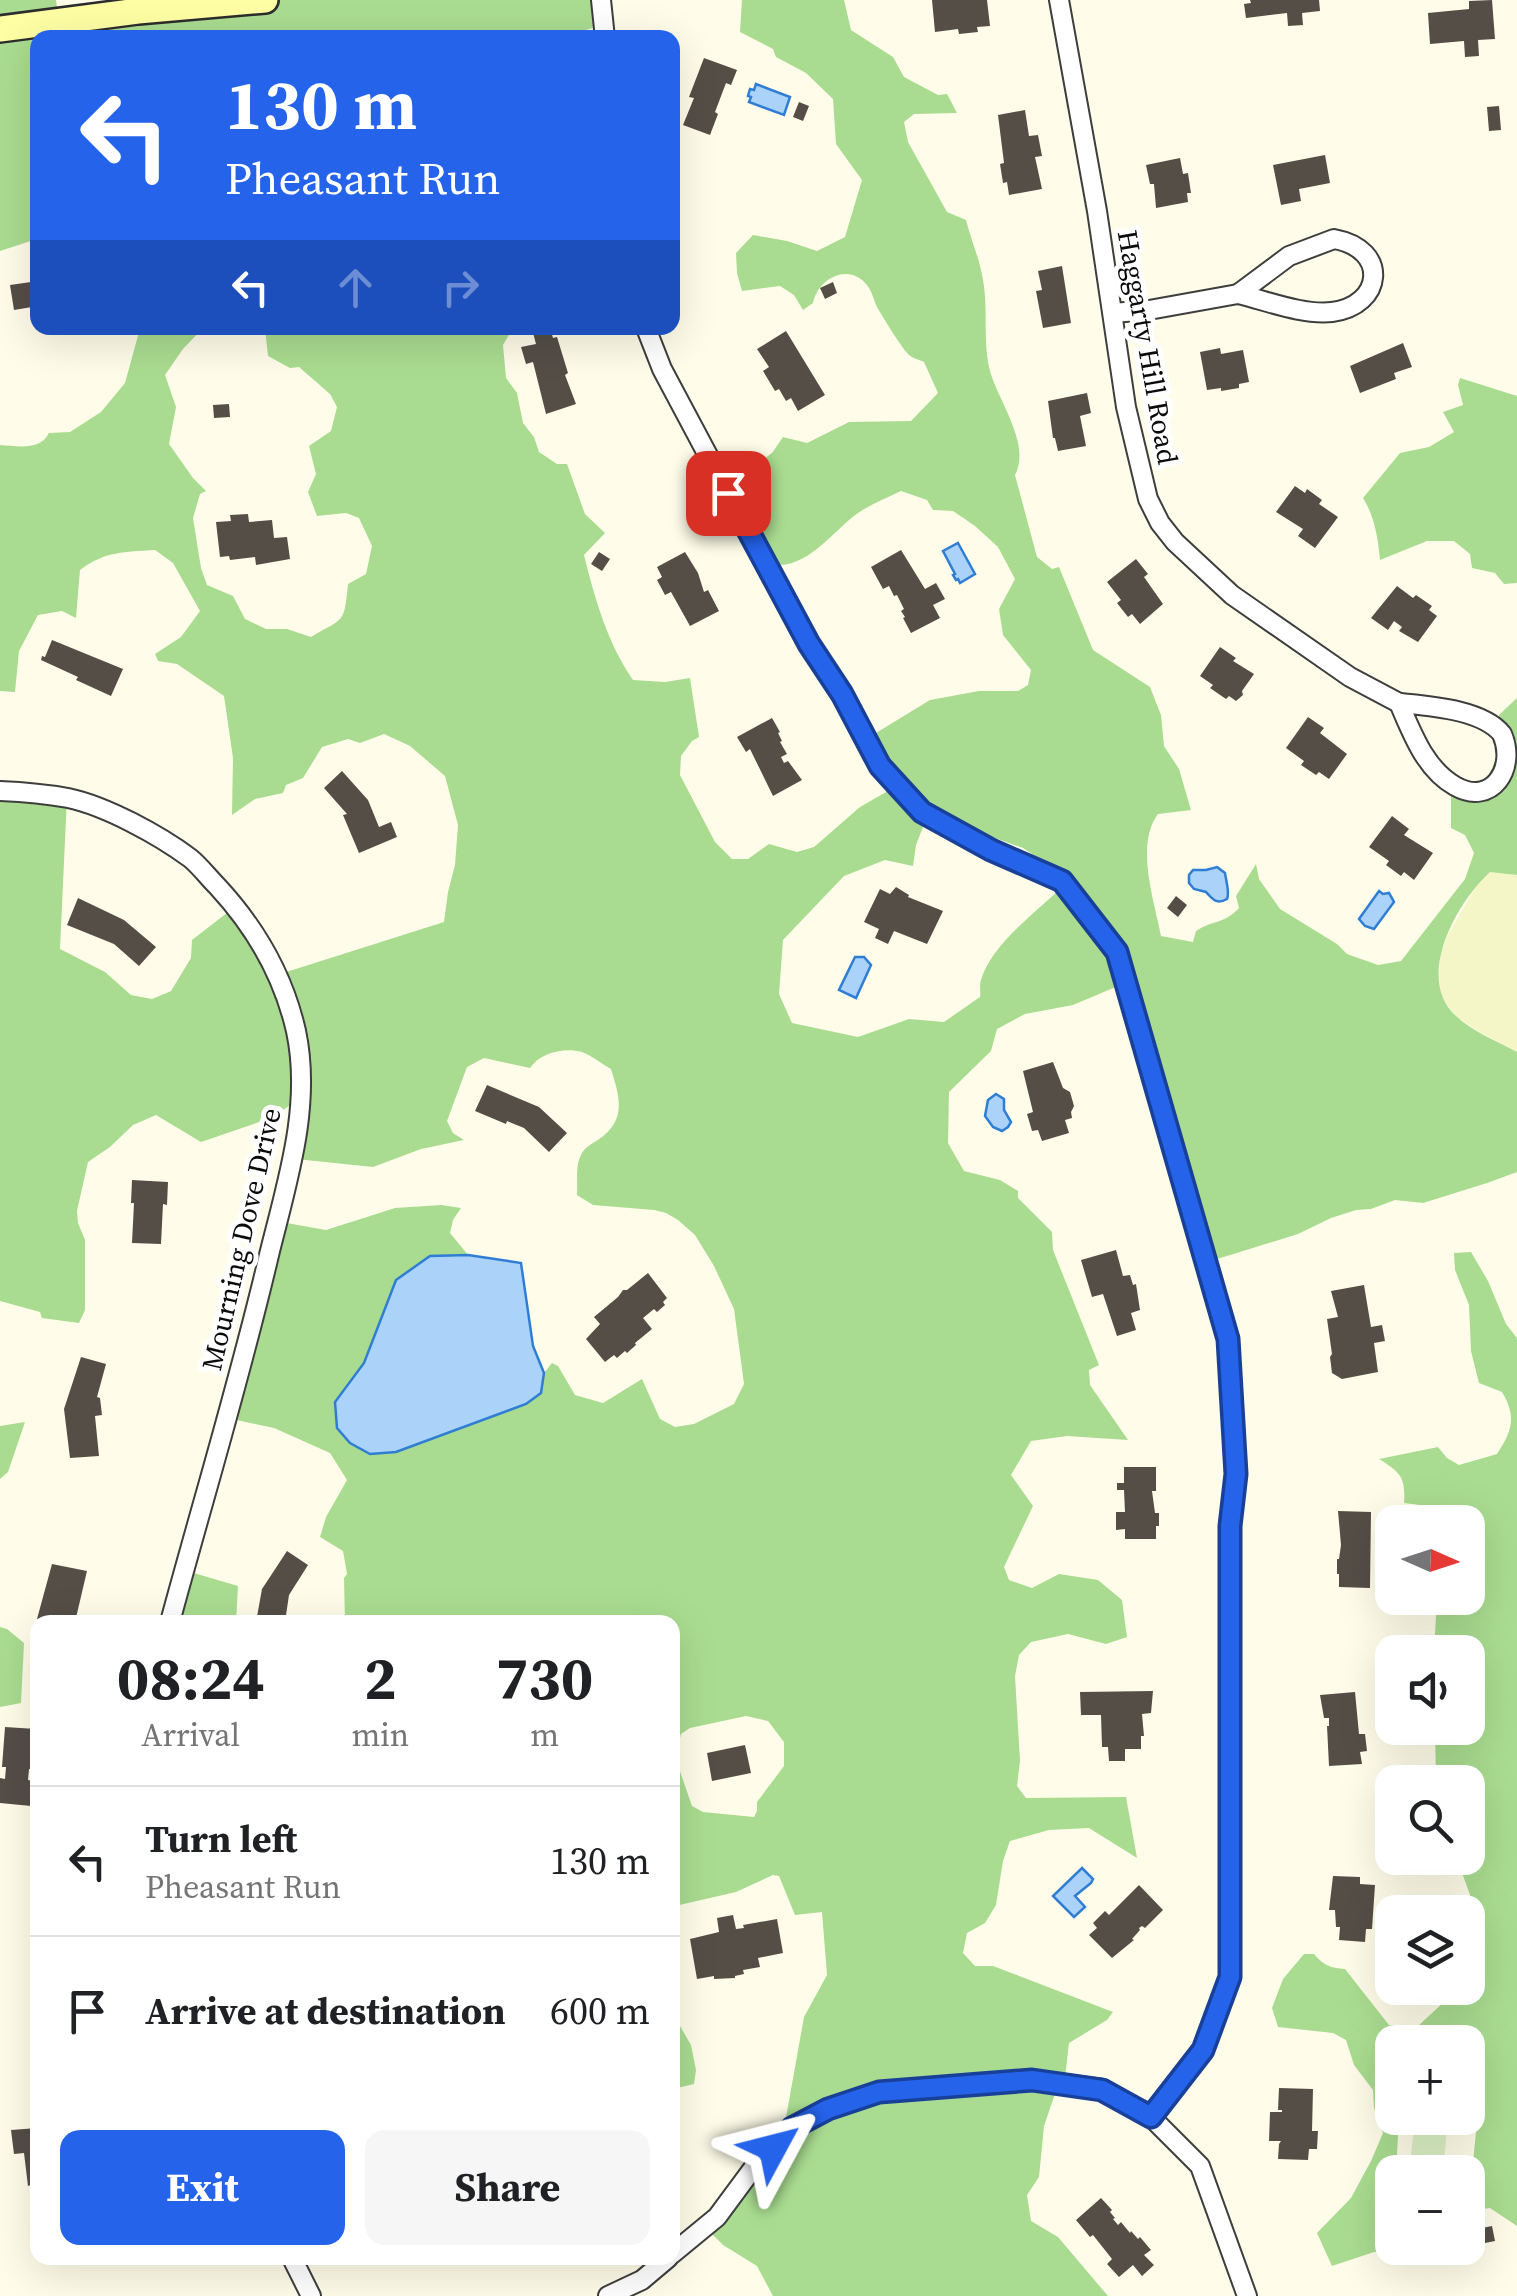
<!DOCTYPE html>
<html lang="en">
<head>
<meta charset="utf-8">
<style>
	body { margin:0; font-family:"Source Serif 4",serif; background:#f6f6f6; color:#202124; height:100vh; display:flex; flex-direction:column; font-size:38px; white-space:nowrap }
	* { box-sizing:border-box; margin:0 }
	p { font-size:32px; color:#757577 }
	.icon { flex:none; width:55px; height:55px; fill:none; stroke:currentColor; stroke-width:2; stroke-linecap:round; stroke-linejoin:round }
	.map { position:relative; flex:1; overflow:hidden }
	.side { position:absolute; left:30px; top:1615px; width:650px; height:650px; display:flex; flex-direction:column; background:#fff; border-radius:20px; box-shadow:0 10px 40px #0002 }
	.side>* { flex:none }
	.hud { position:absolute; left:30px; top:30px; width:650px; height:305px; border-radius:20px; box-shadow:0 10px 40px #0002; background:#2563eb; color:#fff; overflow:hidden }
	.needle { width:65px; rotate:93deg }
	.fabs { position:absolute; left:1375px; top:1505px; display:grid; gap:20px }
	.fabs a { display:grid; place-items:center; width:110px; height:110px; border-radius:20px; background:#fff; box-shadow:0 10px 40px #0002; font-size:50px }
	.pin { position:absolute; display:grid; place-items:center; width:85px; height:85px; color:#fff; margin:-42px; border-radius:20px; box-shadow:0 5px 15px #0006 }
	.me { position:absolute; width:110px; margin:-55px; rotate:52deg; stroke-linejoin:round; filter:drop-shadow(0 0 8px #0008) }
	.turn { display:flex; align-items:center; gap:35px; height:210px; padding:0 30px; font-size:45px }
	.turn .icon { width:130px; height:130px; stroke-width:2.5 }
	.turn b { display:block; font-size:70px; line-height:85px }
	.lanes { display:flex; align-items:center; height:95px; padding:0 30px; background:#0003; justify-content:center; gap:50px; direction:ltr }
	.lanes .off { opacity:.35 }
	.eta { display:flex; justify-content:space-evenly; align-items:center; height:170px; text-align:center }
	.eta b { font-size:60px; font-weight:700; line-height:70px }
	.button { display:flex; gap:20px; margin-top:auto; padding:20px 30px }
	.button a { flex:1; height:115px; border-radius:20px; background:#2563eb; color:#fff; font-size:40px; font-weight:700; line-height:115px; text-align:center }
	.button a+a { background:#f6f6f6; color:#202124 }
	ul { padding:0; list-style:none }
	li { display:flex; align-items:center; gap:30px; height:150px; padding:0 30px; border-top:2px solid #e0e0e0 }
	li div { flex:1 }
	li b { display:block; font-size:38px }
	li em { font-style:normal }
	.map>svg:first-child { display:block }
	.farmland { fill:#f4f6c8 }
	.forest { fill:#a9dc90; fill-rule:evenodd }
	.pitch { fill:#dcf1c4 }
	.water { fill:#abd2f9; stroke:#2f7ed3; stroke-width:2.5 }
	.building { fill:#544e47 }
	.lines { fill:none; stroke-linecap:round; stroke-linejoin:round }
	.street-casing { stroke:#3e3e3e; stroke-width:22 }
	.secondary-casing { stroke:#2d2d2d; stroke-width:30 }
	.street { stroke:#fff; stroke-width:18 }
	.secondary { stroke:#feffa4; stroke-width:25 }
	.route-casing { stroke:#184099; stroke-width:25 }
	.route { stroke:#2563eb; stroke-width:18 }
	.labels { text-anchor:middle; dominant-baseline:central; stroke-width:10; stroke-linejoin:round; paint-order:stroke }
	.street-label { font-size:28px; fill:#0b0b0b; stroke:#fff }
</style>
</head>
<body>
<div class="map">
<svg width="1517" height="2296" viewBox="0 0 1517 2296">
	<rect width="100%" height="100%" fill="#fffde9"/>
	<polygon class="farmland" points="1490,871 1517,875 1517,1052 1478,1031 1454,1015 1441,995 1439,975 1441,952 1447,937 1478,883"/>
	<g class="forest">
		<polygon points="0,0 56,0 58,16 108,13 109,0 603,0 605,25 562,36 526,32 500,38 38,38 37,239 0,251"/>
		<path d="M742 0H844L851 30 893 57 904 77 938 95 947 94 957 113 914 114 904 122 908 142 947 212 966 220C971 240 980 260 983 280 989 312 981 349 993 380 1003 407 1030 447 1015 475L1037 557 1052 569 1059 567 1093 650 1150 687 1161 715 1164 746 1179 769 1191 810 1158 814C1135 845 1154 900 1161 936L1193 942 1196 931C1214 919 1223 925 1239 908L1236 896 1256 864 1259 879 1280 909 1337 944 1347 954 1378 965 1401 961 1465 879 1474 853 1465 835 1451 828V787C1484 784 1491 781 1498 748L1488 731 1500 714 1517 698V875L1490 872C1457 902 1414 978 1456 1016 1473 1032 1497 1041 1517 1052V1172L1487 1183 1423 1203 1395 1200 1371 1209 1356 1210 1331 1218 1298 1234 1214 1260 1118 986 1073 1005 1025 1014 997 1029 991 1051 949 1092 948 1143 964 1171 1000 1180 1018 1191V1198L1052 1232 1053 1250 1099 1365 1089 1370 1090 1385 1128 1440 1067 1436 1031 1441 1011 1475 1033 1506 1004 1567 1009 1580 1032 1588 1059 1574 1098 1580 1122 1600 1127 1637 1106 1644 1068 1634 1031 1642 1019 1655 1015 1676 1020 1761 1017 1786 1026 1798 1126 1797 1137 1858 1089 1828 1049 1830 1010 1841 1003 1861 996 1905 985 1923 967 1933 963 1953 975 1966H993L1113 2012 1107 2020 1069 2043 1064 2086 1056 2091 1044 2126 1039 2177 1027 2195 1031 2221 1058 2237 1108 2296H773L757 2266 723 2245 702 2224 785 2123 804 2017 827 1975 822 1912 795 1915 779 1876 773 1875 736 1892 675 1906 673 1910 672 1622H345L344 1578 347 1574 343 1551 320 1537 326 1517 347 1480 330 1453 274 1428 232 1419 281 1222 326 1230 395 1208 441 1205 461 1208 453 1220 450 1233 468 1255 396 1280 364 1363 335 1402 541 1393 544 1373 552 1363 558 1366 575 1395 603 1403 642 1379 660 1419 675 1427 694 1424 734 1404 744 1384 734 1309 714 1266 695 1235 678 1220 666 1213 654 1210 593 1205 577 1195C578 1182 575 1166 581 1155 584 1148 591 1144 598 1140 627 1120 620 1098 611 1069 602 1064 591 1055 582 1052 564 1047 540 1053 530 1068L484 1058 467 1067 447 1121 453 1133 464 1140 421 1149 373 1167 296 1159 298 1100 271 1118 201 1142 156 1115 133 1125 110 1147 88 1162 77 1211 78 1223 85 1240V1310L79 1323 42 1318 40 1312 0 1301V793L67 797 60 949 105 972 131 995 152 999 171 991 191 958 192 940 232 909 280 974 444 922 448 892 455 865 458 825 445 776 410 746 384 734 360 743 348 739 322 747 303 778 286 785 283 793 255 799 232 815 233 758 224 696 177 664 158 661 155 654 181 637 200 611 173 563 155 550C125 552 105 551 80 570L76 618 62 611 38 615 19 651 15 692 0 691V445C18 446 40 451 49 433L70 432 101 412 125 383 139 332 138 328H203L183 349 165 375 176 407 169 444 193 478 206 491 200 494 193 518 201 568 207 585 233 596 245 619 266 629H287L311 637C345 617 344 624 348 584L366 574 372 546 359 518 346 513 317 516 308 492 316 474 309 446 331 431 337 407 330 394 299 367 290 368 268 356 265 328H513L503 345 506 378 517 393 523 423 534 437 539 452 557 464H567L585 514 605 533 584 555C595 599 607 642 633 680L665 682 690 678 699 737 692 741 681 756 680 775 715 842 732 859H748L769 844 797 852 814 847 860 807 893 788 871 736 930 700 979 691H1018L1028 685 1031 670 1003 635 999 609 1015 579 998 547 975 526 953 511 933 510 927 500 901 491C887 498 871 504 858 513 834 530 811 564 780 565L732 492 730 484 772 453 783 437 807 443 849 422 911 421 938 393 924 362C920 360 912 358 909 355 901 347 884 319 877 307 874 301 872 291 867 285 849 262 818 278 813 303L803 310 794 295 780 286 742 291 737 273 736 253 753 235 787 241 817 251 845 237 862 180 836 144 833 99 806 73 776 57 773 49 740 32ZM928 814 1023 848 1032 854 1061 888C1035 913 991 945 981 980 979 985 981 991 980 997L944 1022 909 1019 858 1037 792 1023 779 994 783 940 844 876 885 860 913 866 916 845ZM746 1716 768 1721 784 1742V1766L757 1802V1811L754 1817 703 1812 692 1806 675 1757 681 1734 690 1728Z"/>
		<path d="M1460 378 1517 396V583L1504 584 1495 573 1472 568 1470 554 1454 541H1427L1380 560C1378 539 1375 517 1363 498L1400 453 1429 447 1454 432 1443 412 1463 405 1458 385Z"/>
		<path d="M1471 1252 1488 1281 1506 1324 1517 1338V2226L1490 2208 1468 2211 1481 2083 1468 2081V2042H1392V2118H1399L1396 2172H1392V2248H1395L1390 2253 1374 2252 1332 2266 1317 2233 1351 2198 1371 2161 1383 2133 1374 2108 1373 2090 1354 2065 1346 2040 1333 2033 1278 2027 1272 2008 1283 1979 1304 1954H1314C1323 1965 1330 1968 1345 1969L1389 2025 1417 2027 1459 1988H1468V1956L1476 1944 1474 1918 1469 1910 1470 1895 1460 1867 1449 1858H1468V1782H1436L1435 1728H1468V1652H1434L1437 1598H1468V1522H1443L1442 1517 1428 1506 1404 1503C1406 1477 1400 1472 1379 1459L1438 1447 1447 1458 1459 1465 1497 1454C1512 1431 1517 1417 1502 1392L1479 1383 1471 1351 1469 1305 1455 1270 1454 1253Z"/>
		<polygon points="25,1422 8,1472 0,1479 0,1426"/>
		<polygon points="187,1571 238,1586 236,1622 172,1622"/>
		<polygon points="0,1627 7,1629 24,1643 21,1703 0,1707"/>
		<polygon points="673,1976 680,2026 691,2045 696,2070 694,2084 673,2089"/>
	</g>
	<polygon class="pitch" points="1415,2118 1448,2118 1443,2172 1409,2172"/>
	<g class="water">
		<polygon points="756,84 790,97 784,115 749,102 751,97 748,96 750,89 754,90"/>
		<polygon points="958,543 975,574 960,583 958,579 956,580 953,575 955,574 943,551"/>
		<path d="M1217 867 1225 873C1226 881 1230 893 1227 899 1216 905 1213 899 1206 892L1194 889 1189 883V875L1193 870H1206Z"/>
		<polygon points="1379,891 1383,894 1389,893 1394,902 1374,929 1365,926 1359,919"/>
		<polygon points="855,957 864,957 871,965 856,998 839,990"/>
		<polygon points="996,1094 1004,1099 1004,1110 1011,1122 1008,1127 1002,1131 993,1127 985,1116 988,1100"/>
		<polygon points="468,1255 521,1263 533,1346 544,1373 541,1393 526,1404 396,1452 370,1454 350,1443 337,1428 335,1402 364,1363 396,1280 430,1256"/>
		<polygon points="1082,1868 1093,1879 1091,1883 1075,1896 1085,1907 1074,1917 1053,1896"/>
	</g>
	<g class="building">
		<polygon points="932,0 987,0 990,26 977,27 978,32 959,34 958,29 935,32"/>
		<polygon points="1250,0 1319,0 1320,11 1302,13 1303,25 1288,26 1287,13 1246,18 1244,4 1251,3"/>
		<polygon points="1492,0 1495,39 1478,40 1479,56 1465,57 1464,41 1430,44 1428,13 1469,9 1469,1"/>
		<polygon points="704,58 737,70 731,85 726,83 715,112 718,114 710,135 683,125 694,98 689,97"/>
		<polygon points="799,102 809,106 803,121 793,117"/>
		<polygon points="1499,106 1501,130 1489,131 1487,107"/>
		<polygon points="1025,110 1029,136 1038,135 1042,156 1035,157 1042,189 1009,195 1007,182 1003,183 1000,164 1004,163 998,115"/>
		<polygon points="1325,155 1330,183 1299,189 1301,201 1281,205 1273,165"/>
		<polygon points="1180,158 1183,174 1188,173 1191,193 1187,193 1188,202 1156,208 1154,184 1150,184 1146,165"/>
		<polygon points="1062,266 1071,323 1043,328 1036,291 1042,290 1038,271"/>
		<polygon points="38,281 38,306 14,310 10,285"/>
		<polygon points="833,282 837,293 825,299 820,288"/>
		<polygon points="538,328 550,328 553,338 557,337 568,373 565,375 576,404 546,414 533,362 526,364 521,347 536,344 532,329"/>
		<polygon points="786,331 825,395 798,411 791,398 786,401 779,389 775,391 763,371 769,367 757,349"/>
		<polygon points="1403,343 1412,367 1394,373 1396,379 1360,393 1350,366"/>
		<polygon points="1220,348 1221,354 1243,350 1249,382 1239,384 1239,388 1221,391 1221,388 1207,390 1200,352"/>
		<polygon points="1087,393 1091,413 1080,416 1086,446 1058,451 1055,438 1053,438 1048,401"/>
		<polygon points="229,404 230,417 214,418 213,405"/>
		<polygon points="1295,486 1305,493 1307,489 1322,500 1319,504 1338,517 1315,548 1298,536 1303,529 1276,512"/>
		<polygon points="248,514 249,522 272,520 274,538 287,537 290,559 256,565 255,557 230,560 229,556 220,557 216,522 231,521 230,515"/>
		<polygon points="901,550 925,589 936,583 945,599 933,605 940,618 911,633 903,618 905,617 901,611 904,609 897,595 894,596 889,586 883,589 871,567"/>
		<polygon points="599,552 610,559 602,571 591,564"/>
		<polygon points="685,552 698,573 704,592 708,590 719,611 690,626 671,592 665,595 657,580 662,577 657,567"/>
		<polygon points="1136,559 1148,574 1144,577 1163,604 1140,624 1132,614 1128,617 1117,603 1121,600 1107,582"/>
		<polygon points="1397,586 1413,598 1416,595 1432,606 1429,610 1437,616 1418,642 1399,631 1402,627 1394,621 1388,630 1371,618"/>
		<polygon points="52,640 123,669 111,696 76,680 78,677 41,660 42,656 45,657"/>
		<polygon points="1220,647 1236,658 1233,661 1254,674 1242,691 1243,695 1236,701 1229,696 1226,699 1210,688 1213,685 1200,676"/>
		<polygon points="1308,717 1324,728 1320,733 1347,754 1329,779 1319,772 1316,775 1301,765 1304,761 1286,748"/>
		<polygon points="772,718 780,732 778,733 782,741 780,742 787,754 781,757 784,763 788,761 802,780 773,796 750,749 746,752 737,737"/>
		<polygon points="342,771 368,800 379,827 391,822 397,837 359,853 343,815 347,814 324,788"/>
		<polygon points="1392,816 1409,829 1404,835 1433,853 1414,880 1404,872 1401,876 1386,865 1389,861 1369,847"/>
		<polygon points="896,887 909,895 908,897 943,911 927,944 894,931 888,944 875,938 879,929 864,922 880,889 890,894"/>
		<polygon points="1176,896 1187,905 1178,917 1167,908"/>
		<polygon points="78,898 124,920 156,947 139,966 114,944 67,925"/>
		<polygon points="1053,1062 1063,1088 1070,1092 1074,1106 1071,1112 1072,1118 1065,1120 1069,1133 1042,1141 1038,1130 1032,1131 1027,1114 1033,1112 1023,1071"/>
		<polygon points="487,1085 539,1107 567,1133 549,1152 524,1128 507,1121 506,1124 475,1111"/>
		<polygon points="132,1180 168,1182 167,1205 163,1204 161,1244 132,1243 134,1203 131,1203"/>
		<polygon points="1116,1250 1123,1276 1130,1275 1133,1285 1136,1284 1140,1310 1131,1313 1136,1330 1117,1336 1103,1294 1092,1297 1081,1260"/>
		<polygon points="648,1273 667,1298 663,1302 665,1305 657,1312 654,1309 643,1318 652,1329 635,1343 636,1345 627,1353 625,1351 617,1358 614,1355 605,1362 586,1339 600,1324 594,1317 618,1297 623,1290 627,1290"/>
		<polygon points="1364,1285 1371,1327 1382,1325 1385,1341 1374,1343 1378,1372 1342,1379 1332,1373 1330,1357 1332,1354 1327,1319 1338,1317 1331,1291"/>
		<polygon points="81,1357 106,1364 97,1397 100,1398 102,1415 95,1416 99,1456 70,1458 64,1409"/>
		<polygon points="1124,1467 1156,1467 1156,1491 1152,1491 1155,1513 1159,1513 1159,1526 1156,1526 1156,1539 1125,1539 1125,1529 1116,1530 1116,1512 1125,1512 1124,1490 1117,1490 1117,1483 1124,1483"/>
		<polygon points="1338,1511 1371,1512 1370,1588 1339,1587 1339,1574 1337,1574 1337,1559 1339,1559 1341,1545"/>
		<polygon points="287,1551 308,1565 289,1595 285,1622 256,1622 262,1589"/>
		<polygon points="52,1564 87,1571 75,1622 55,1622 37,1619"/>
		<polygon points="1153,1691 1151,1713 1142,1714 1144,1736 1141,1736 1141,1749 1125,1749 1125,1761 1109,1761 1108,1747 1102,1747 1101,1715 1081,1715 1080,1692"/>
		<polygon points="1355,1692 1359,1734 1365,1734 1367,1751 1360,1752 1362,1764 1329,1766 1327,1726 1329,1726 1329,1718 1324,1718 1320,1695"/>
		<polygon points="5,1727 36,1729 32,1769 29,1769 28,1780 33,1781 31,1806 0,1803 0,1778 5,1779 6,1767 2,1767"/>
		<polygon points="745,1745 751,1773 712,1781 707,1753"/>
		<polygon points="1333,1876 1360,1877 1360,1884 1375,1885 1372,1929 1366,1929 1365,1942 1339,1940 1340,1927 1336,1927 1335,1910 1329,1910"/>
		<polygon points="1139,1885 1163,1910 1145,1928 1142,1926 1139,1928 1140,1930 1132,1939 1134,1940 1112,1958 1089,1935 1097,1928 1093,1923 1105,1911 1109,1915"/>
		<polygon points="733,1915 736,1929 744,1928 743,1925 777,1919 783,1953 758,1958 760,1967 743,1970 744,1974 735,1976 735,1978 714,1979 714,1976 697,1979 690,1939 719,1932 717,1918"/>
		<polygon points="1279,2088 1313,2089 1312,2131 1318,2131 1317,2149 1309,2149 1308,2160 1278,2159 1279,2144 1281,2141 1269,2141 1270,2112 1282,2112 1282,2110 1278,2110"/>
		<polygon points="38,2128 38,2207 33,2208 31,2185 28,2186 24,2153 14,2154 11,2130"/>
		<polygon points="1101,2198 1112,2210 1110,2212 1115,2218 1113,2219 1118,2225 1121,2222 1130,2233 1131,2231 1138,2239 1140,2237 1151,2250 1144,2255 1154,2265 1142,2276 1133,2265 1119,2277 1107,2264 1112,2259 1093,2235 1090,2237 1076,2220"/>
		<polygon points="1492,2226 1495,2241 1485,2243 1482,2228"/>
	</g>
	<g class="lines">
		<defs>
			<g id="street">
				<polyline points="601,0 605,38"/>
				<polyline points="1059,0 1097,211 1126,407 1148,499 1160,523 1175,542 1232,595 1350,677 1399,703"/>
				<path d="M1334 239C1390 249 1383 306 1332 312 1301 315 1268 301 1238 294L1289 256Z"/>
				<polyline points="1113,313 1149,310 1238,294"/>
				<polyline points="646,328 662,369 761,555 809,644 842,694 880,767 922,812 991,850 1062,881 1117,953 1228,1339 1236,1474 1229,1526 1230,1977 1203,2051 1151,2117"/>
				<path d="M1399 703C1428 706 1482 709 1502 734 1517 768 1492 807 1455 786 1425 769 1412 733 1399 703Z"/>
				<path d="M0 791C23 792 46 794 68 798 106 806 159 835 190 858 200 866 208 877 217 886 256 928 283 974 296 1031 312 1106 287 1182 269 1255 240 1379 203 1500 170 1622"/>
				<polyline points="672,2254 717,2217 754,2167 792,2127 828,2109 879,2092 1032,2080 1103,2089 1151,2117 1200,2166 1247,2296"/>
				<polyline points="292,2258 311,2296"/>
				<polyline points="608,2296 642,2280 668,2258"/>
			</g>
			<polyline id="secondary" points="0,29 138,11 265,0"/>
		</defs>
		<use href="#street" class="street-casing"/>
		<use href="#secondary" class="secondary-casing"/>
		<use href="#street" class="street"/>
		<use href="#secondary" class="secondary"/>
	</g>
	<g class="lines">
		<defs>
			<polyline id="route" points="728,493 809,644 842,694 880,766 922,812 991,850 1062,881 1117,952 1228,1339 1236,1474 1230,1526 1230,1977 1203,2050 1151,2117 1102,2090 1032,2080 879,2092 828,2109 792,2128 773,2148"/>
		</defs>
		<use href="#route" class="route-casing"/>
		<use href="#route" class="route"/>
	</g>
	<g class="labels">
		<g class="street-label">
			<text transform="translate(1148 347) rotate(80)">Haggarty Hill Road</text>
			<text transform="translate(241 1239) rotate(-77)">Mourning Dove Drive</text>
		</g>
	</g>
</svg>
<div class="fabs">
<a><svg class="needle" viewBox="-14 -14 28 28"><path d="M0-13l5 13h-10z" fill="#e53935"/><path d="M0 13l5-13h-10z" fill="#757577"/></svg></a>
<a><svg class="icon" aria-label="sound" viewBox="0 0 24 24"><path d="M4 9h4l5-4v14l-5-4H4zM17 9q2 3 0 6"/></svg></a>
<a><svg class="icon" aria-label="search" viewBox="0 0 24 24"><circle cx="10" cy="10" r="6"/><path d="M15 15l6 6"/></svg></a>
<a><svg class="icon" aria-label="layers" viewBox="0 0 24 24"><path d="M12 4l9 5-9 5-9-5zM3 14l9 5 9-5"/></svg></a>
<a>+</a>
<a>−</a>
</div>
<div class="pin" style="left:728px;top:493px;background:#d93025"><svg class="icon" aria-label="arrive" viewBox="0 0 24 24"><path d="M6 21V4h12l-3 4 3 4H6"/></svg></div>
<svg class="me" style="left:773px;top:2148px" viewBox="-20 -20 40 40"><path d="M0-17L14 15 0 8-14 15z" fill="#2563eb" stroke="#fff" stroke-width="4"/></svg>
<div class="hud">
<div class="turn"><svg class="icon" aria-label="left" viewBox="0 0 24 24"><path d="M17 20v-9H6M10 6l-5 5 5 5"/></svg><div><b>130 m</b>Pheasant Run</div></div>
<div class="lanes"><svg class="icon" aria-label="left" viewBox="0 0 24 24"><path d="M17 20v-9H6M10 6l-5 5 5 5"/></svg><svg class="icon off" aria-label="ahead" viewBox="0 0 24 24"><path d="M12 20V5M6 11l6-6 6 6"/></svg><svg class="icon off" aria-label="right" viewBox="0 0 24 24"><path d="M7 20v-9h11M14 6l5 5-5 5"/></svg></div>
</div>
<section class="side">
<div class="eta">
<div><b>08:24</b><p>Arrival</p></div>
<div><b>2</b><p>min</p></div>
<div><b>730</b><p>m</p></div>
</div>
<ul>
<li><svg class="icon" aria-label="left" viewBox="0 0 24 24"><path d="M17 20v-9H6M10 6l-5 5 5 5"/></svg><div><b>Turn left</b><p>Pheasant Run</p></div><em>130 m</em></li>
<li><svg class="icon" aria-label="arrive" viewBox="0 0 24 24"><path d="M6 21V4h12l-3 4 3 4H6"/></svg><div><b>Arrive at destination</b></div><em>600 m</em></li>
</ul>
<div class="button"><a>Exit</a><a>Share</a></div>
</section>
</div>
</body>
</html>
